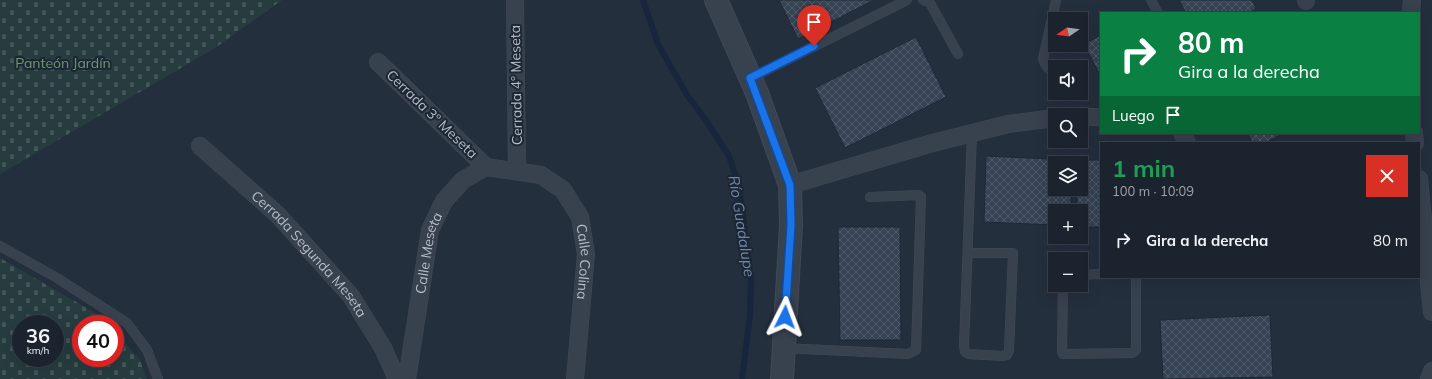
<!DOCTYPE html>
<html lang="es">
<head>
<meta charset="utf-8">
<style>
	body { margin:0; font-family:Mulish,sans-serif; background:#282f3a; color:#f1f3f6; height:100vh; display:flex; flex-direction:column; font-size:15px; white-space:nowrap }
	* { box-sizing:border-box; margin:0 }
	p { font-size:13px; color:#a0a4aa }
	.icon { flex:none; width:22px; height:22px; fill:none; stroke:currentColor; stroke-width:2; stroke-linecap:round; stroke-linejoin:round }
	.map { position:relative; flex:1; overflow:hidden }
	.sheet { position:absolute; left:1100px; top:142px; width:320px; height:136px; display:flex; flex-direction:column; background:#1b232e; border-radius:0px; box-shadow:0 4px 16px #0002,0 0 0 1px #39404a }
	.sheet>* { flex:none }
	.hud { position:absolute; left:1100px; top:12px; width:320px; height:122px; border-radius:0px; box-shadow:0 4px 16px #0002,0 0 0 1px #39404a; background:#0b8043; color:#fff; overflow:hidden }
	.needle { width:26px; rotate:257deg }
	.fabs { position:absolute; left:1048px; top:12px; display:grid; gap:8px }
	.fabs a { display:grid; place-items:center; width:40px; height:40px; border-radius:0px; background:#1b232e; box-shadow:0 4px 16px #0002,0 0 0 1px #39404a; font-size:20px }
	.speed { position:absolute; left:12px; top:315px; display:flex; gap:8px; font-size:20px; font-weight:700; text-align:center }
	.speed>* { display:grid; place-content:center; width:52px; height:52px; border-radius:50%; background:#1b232e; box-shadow:0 4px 16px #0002,0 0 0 1px #39404a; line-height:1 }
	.speed small { font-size:10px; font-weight:400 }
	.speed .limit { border:6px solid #d22; background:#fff; color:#111 }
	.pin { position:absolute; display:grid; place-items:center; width:34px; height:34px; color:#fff; margin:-41px -17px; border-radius:50% 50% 50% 0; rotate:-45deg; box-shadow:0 0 4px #0007 }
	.pin .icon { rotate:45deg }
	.me { position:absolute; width:44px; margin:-22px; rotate:3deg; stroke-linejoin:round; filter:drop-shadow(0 0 3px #0008) }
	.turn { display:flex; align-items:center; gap:14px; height:84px; padding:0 12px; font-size:18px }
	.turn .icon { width:52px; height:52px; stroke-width:2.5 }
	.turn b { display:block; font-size:28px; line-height:34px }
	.then { display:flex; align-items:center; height:38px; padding:0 12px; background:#0003; gap:8px; font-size:15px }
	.round { display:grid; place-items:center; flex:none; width:42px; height:42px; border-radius:0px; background:#282f3a }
	.head { display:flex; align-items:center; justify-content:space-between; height:68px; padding:0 12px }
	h1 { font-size:24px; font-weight:700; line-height:30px; color:#1e9e55 }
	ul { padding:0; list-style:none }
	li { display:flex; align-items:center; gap:12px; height:60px; padding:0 12px }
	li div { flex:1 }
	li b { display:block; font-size:15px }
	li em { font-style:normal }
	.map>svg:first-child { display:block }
	.cemetery { fill:url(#cemetery-stones); fill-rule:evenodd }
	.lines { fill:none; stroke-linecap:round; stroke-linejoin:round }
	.stream { stroke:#17263c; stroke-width:6 }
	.building { fill:url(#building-cross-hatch); stroke:#1f2835 }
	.service-casing { stroke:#414a57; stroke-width:10 }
	.minor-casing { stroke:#414a57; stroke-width:18 }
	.tertiary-casing { stroke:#414a57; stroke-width:24 }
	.service { stroke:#38414e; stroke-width:9 }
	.minor { stroke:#38414e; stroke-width:17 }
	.tertiary { stroke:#38414e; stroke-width:22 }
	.route-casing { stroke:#114b97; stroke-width:10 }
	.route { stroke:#1a73e8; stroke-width:7 }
	.labels { text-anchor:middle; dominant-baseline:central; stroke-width:4; stroke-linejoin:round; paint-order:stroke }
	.park-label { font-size:14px; fill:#6b9a76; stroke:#1d2633 }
	.street-label { font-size:14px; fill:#b4bcc9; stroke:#1d2633 }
	.water-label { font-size:15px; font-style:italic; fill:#6d86a8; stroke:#1d2633 }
</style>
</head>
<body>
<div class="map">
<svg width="1432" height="379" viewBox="0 0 1432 379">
	<defs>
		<pattern id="cemetery-stones" width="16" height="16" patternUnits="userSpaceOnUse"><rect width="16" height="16" fill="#263c3f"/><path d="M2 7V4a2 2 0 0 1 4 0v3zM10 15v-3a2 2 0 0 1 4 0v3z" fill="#435659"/></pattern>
		<pattern id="building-cross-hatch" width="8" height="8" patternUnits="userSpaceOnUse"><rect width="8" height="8" fill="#364354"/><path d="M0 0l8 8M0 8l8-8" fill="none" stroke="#515c6b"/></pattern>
	</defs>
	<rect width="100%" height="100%" fill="#242f3e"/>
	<g class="cemetery">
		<polygon points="0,0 282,0 215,48 0,174"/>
		<path d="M0 258 104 318 109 324H81V358H115V331L140 360 147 379H0ZM21 324H55V358H21Z"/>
	</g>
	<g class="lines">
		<polyline class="stream" points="643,0 658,44 687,95 705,119 729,156 739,186 751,280 750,315 742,379"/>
	</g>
	<g class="building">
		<polygon points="779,0 874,0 798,39"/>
		<polygon points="1179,0 1252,0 1256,9 1248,13 1186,13"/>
		<polygon points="1101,35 1101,77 1084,44"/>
		<polygon points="916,37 946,97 845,148 815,88"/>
		<polygon points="1247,133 1284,133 1265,143 1253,143"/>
		<polygon points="986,156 1072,160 1072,163 1055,163 1055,189 1071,189 1071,211 1055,211 1055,225 984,222"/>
		<polygon points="1078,160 1101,160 1101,227 1081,227 1081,211 1077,211 1077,189 1081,189 1081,163 1078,163"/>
		<polygon points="838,227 900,227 901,340 840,340"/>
		<polygon points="1270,315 1273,377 1163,379 1160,320"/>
	</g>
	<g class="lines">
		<defs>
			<g id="service">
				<polyline points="923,0 930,3 958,54"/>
				<polyline points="1151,0 1158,13"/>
				<path d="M1055 72C1048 70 1045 66 1043 59L1056 0"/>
				<polyline points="751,78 907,0"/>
				<polyline points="1081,79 1081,80"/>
				<polyline points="0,246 57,278 127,323 147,350 158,379"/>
				<polyline points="968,253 1013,253 1009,351 1007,355 1002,356 969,354 965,352 964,346 972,133"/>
				<polyline points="1081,275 1101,274"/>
				<polyline points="1063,285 1062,351 1063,354 1132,353 1136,350 1136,277"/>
				<polyline points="783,348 908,354 916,350 921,197 919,195 870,197"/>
			</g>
			<g id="minor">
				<polyline points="515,0 517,171"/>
				<polyline points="1306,0 1306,1"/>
				<polyline points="1411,13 1412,0"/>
				<polyline points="378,62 486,167"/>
				<polyline points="1081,117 1101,117"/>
				<polyline points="1182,133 1187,143"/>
				<polyline points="1414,133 1415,143"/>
				<path id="s1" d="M200 146 278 215 351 296 383 348 397 379"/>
				<polyline points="1419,179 1432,312"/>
				<polyline points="790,185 929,144 1008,124 1055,118"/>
				<path id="s2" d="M407 379 430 230 444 201 463 180 486 167 541 175 563 190 580 217 586 254 575 379"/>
				<polyline points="1429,379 1432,371"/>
			</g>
			<polyline id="tertiary" points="716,0 757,93 790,185 791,225 782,379"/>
		</defs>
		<use href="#service" class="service-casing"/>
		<use href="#minor" class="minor-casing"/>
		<use href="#tertiary" class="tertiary-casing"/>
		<use href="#service" class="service"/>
		<use href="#minor" class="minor"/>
		<use href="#tertiary" class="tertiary"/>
	</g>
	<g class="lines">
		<defs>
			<polyline id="route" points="785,317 791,225 790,185 750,78 814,46"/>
		</defs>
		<use href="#route" class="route-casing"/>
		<use href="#route" class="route"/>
	</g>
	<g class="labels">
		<g class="park-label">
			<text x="63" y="63">Panteón Jardín</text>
		</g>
		<g class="street-label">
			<text transform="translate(516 85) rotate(-91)">Cerrada 4º Meseta</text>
			<text transform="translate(432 114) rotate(44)">Cerrada 3º Meseta</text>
			<text stroke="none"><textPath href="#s2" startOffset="128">Calle Meseta</textPath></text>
			<text stroke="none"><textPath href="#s1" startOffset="154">Cerrada Segunda Meseta</textPath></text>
			<text stroke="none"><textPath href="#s2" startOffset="397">Calle Colina</textPath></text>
		</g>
		<g class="water-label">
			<text transform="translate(742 226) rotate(81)">Río Guadalupe</text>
		</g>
	</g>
</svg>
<div class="fabs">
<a><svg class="needle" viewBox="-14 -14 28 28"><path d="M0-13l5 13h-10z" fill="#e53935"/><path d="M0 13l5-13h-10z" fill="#a0a4aa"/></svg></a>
<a><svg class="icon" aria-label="sound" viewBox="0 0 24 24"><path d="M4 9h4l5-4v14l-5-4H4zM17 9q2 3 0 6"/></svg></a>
<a><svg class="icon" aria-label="search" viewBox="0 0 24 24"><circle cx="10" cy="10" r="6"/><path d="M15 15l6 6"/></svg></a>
<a><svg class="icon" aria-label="layers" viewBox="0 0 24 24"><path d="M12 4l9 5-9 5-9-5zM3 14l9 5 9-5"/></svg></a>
<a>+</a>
<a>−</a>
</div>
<div class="speed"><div>36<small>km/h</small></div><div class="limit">40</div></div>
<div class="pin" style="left:814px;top:46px;background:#d93025"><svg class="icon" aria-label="arrive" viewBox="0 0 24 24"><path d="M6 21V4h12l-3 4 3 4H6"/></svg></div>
<svg class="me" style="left:785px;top:317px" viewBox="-20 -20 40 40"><path d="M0-17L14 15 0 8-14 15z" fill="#1a73e8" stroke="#fff" stroke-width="4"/></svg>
<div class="hud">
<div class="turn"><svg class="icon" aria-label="right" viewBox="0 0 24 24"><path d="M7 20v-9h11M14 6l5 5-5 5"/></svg><div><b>80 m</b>Gira a la derecha</div></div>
<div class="then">Luego<svg class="icon" aria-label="arrive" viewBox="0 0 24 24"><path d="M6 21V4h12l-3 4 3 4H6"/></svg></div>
</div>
<section class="sheet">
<div class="head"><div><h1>1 min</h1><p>100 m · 10:09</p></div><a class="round" style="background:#d93025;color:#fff"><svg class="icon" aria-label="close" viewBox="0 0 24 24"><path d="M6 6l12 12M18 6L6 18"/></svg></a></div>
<ul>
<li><svg class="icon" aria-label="right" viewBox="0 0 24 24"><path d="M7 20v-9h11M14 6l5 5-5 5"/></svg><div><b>Gira a la derecha</b></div><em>80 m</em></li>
</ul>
</section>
</div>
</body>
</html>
